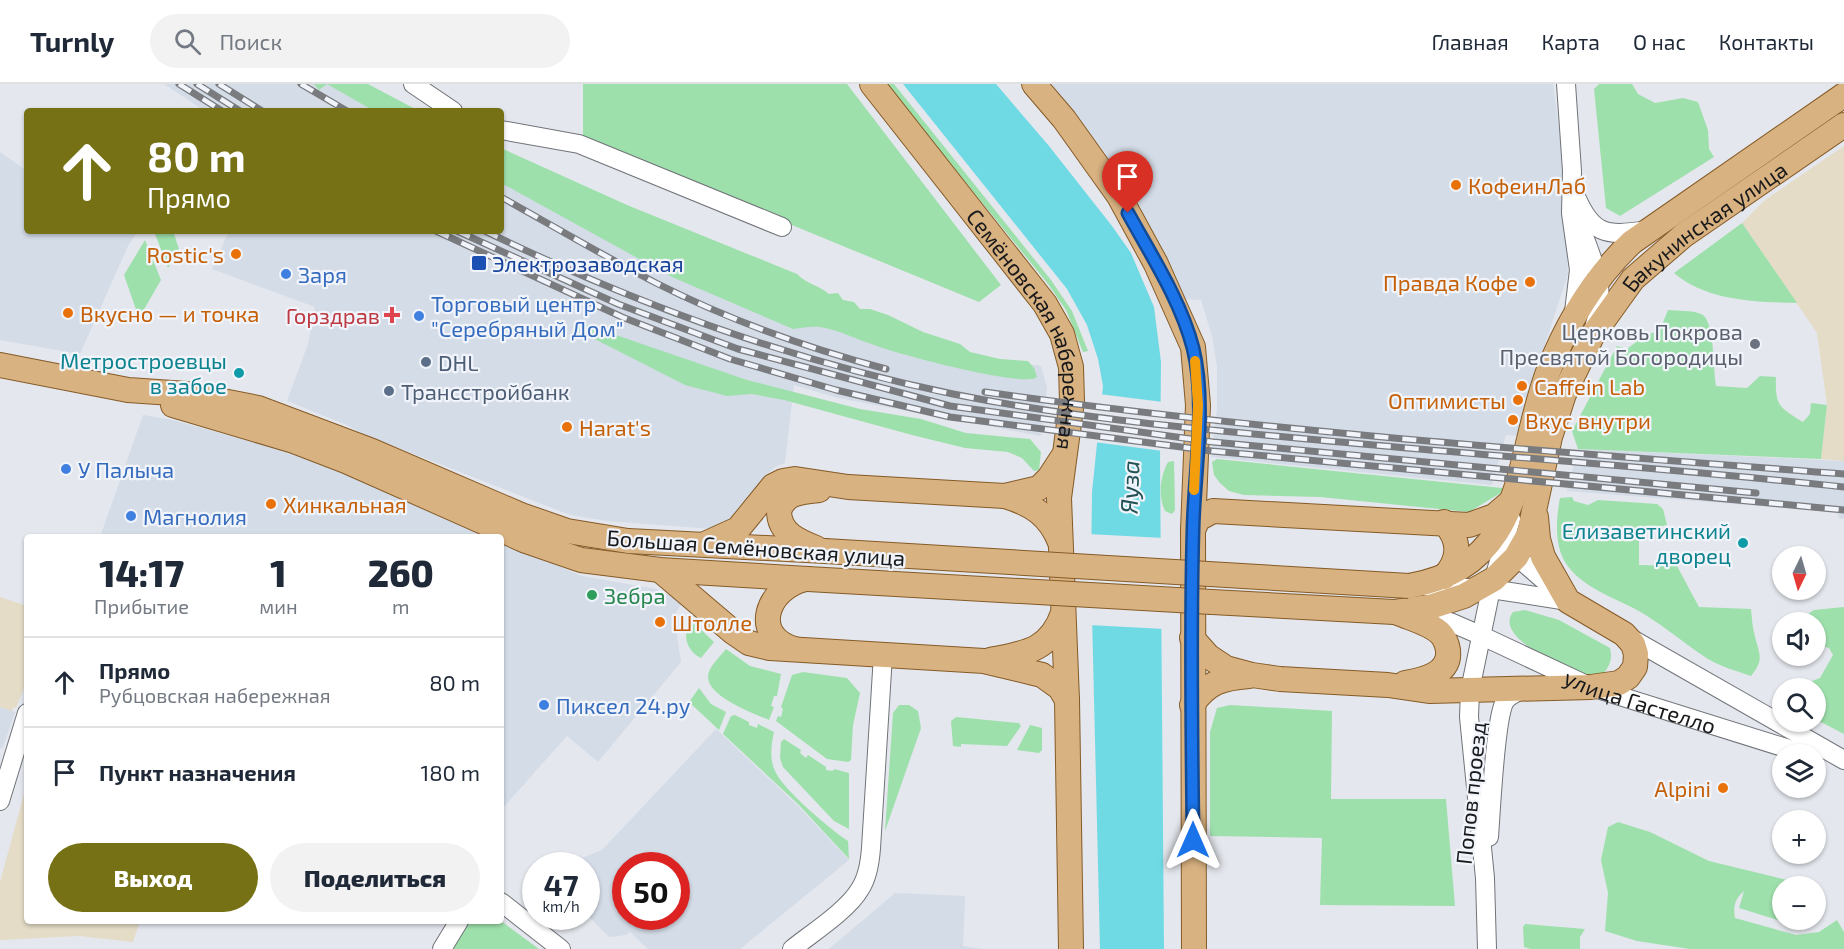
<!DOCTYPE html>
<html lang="ru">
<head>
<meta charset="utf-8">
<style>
	body { margin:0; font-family:"Exo 2",sans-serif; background:#f2f2f3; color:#1f2937; height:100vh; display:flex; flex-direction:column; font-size:22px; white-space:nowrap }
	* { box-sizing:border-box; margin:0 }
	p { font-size:20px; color:#747a83 }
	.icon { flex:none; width:33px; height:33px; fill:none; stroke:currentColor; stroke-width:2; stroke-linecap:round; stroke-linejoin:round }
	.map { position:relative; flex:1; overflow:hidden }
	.side { position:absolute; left:24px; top:450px; width:480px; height:390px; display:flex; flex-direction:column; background:#fff; border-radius:6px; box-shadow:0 2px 4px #0004 }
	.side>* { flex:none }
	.guide { position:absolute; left:24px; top:24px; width:480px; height:126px; border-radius:6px; box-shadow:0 2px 4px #0004; background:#757114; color:#fff; overflow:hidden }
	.needle { width:39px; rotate:185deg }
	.controls { position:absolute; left:1772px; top:462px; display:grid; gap:12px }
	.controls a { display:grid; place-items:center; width:54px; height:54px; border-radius:50%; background:#fff; box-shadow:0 2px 4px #0004; font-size:30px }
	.speed { position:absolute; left:522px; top:768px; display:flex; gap:12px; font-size:30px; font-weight:700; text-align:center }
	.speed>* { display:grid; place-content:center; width:78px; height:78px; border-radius:50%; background:#fff; box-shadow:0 2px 4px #0004; line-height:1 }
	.speed small { font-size:15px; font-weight:400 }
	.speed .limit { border:9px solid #d22; background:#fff; color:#111 }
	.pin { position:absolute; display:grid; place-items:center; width:51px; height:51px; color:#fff; margin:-62px -26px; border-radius:50% 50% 50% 0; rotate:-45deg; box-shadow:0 0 6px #0007 }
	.pin .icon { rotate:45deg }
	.me { position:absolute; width:66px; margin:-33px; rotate:0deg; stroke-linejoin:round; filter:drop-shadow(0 0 4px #0008) }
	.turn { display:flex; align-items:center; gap:21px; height:126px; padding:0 24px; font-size:27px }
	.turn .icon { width:78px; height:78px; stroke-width:2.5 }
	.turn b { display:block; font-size:42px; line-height:51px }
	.eta { display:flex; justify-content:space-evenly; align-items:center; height:102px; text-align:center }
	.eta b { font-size:36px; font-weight:800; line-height:42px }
	.cta { display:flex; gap:12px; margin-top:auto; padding:12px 24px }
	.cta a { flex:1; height:69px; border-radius:36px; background:#757114; color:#fff; font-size:24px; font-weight:800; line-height:69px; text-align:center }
	.cta a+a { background:#f2f2f3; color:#1f2937 }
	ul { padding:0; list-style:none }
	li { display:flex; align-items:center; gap:18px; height:90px; padding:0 24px; border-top:2px solid #e0e1e3 }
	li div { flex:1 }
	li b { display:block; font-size:22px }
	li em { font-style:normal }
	header { display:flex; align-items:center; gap:36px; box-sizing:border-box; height:84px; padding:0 30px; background:#fff; border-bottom:2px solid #e0e1e3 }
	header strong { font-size:28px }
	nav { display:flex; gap:33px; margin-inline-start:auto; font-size:21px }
	.search { width:420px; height:54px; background:#f2f2f3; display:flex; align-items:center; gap:15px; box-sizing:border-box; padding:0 21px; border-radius:33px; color:#747a83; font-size:22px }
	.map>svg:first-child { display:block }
	.built { fill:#d4dce7; fill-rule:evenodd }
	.education { fill:#e5dcc7 }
	.green { fill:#9ee0ac }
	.water { fill:#70dae4 }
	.pier { fill:#e4e7ed }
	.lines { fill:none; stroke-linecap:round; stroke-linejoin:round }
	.minor-casing { stroke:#707378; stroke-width:20 }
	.major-casing { stroke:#855b27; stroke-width:26 }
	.minor { stroke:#fff; stroke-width:18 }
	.major { stroke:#d9b281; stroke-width:24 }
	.rail-casing { stroke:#797b7f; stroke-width:7 }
	.rail { stroke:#f1f4fa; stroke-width:4.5; stroke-dasharray:14; stroke-linecap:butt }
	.major-bridge-casing { stroke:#855b27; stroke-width:26; stroke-linecap:butt }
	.major-bridge { stroke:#d9b281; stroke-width:24 }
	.route-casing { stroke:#114b97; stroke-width:15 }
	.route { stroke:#1a73e8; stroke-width:10 }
	.slow { stroke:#f59e0b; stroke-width:10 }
	.food-dot { fill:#e8710a; stroke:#f1f4fa; stroke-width:2 }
	.transit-dot { fill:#1a4fb4; stroke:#f1f4fa; stroke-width:2 }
	.shop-dot { fill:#3f7fe0; stroke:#f1f4fa; stroke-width:2 }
	.health-dot { fill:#e0444e; stroke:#f1f4fa; stroke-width:2 }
	.worship-dot { fill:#6b7280; stroke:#f1f4fa; stroke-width:2 }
	.service-dot { fill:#5c6f8a; stroke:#f1f4fa; stroke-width:2 }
	.culture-dot { fill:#0f9aa8; stroke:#f1f4fa; stroke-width:2 }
	.leisure-dot { fill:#2e9e5b; stroke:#f1f4fa; stroke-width:2 }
	.labels { text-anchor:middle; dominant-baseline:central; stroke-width:4.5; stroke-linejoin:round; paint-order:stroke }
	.food-label { font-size:22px; fill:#c56008; stroke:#f1f4fa; text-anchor:start }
	.street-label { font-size:22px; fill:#18191b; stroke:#f1f4fa }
	.transit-label { font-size:22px; fill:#164399; stroke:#f1f4fa; text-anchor:start }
	.shop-label { font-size:22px; fill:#366cbe; stroke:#f1f4fa; text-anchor:start }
	.health-label { font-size:22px; fill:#be3a42; stroke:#f1f4fa; text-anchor:end }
	.worship-label { font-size:22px; fill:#5b616d; stroke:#f1f4fa; text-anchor:end }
	.culture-label { font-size:22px; fill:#0d838f; stroke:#f1f4fa; text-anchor:end }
	.service-label { font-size:22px; fill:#4e5e75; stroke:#f1f4fa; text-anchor:start }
	.leisure-label { font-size:22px; fill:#27864d; stroke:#f1f4fa; text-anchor:start }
	.water-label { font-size:24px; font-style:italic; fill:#235256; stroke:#f1f4fa }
</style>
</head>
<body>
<header>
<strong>Turnly</strong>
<div class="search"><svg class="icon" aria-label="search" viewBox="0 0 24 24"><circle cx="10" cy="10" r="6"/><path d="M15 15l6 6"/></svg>Поиск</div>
<nav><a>Главная</a><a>Карта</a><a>О нас</a><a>Контакты</a></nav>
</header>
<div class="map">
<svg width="1844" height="865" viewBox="0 0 1844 865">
	<rect width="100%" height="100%" fill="#e4e7ed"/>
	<g class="built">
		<polygon points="164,0 331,0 379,27 205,27"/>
		<polygon points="1051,0 1553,0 1561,62 1568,190 1540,276 1522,352 1506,351 1492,401 1211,373 1217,325 1217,283 1212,252 1201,216 1180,215 1133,105"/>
		<polygon points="0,68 27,87 27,147 138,147 128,162 80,270 0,256"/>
		<polygon points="501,97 948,268 1041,282 1047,304 1041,352 838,314 794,301 785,379 775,383 767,390 737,438 713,445 607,437 570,431 363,350 347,341 287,317 308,260 315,223 212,185 229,147 501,147"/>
		<polygon points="143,331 173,336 303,372 355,390 491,453 100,453"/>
		<polygon points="1578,365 1844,377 1844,435 1839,434 1837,428 1567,407"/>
		<polygon points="501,458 582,492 656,505 683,517 674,532 681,578 598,678 567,652 501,726"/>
		<polygon points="0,623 15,628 3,663 0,665"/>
		<path d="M716 645 798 722 849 776 740 865H648L630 848 626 851 609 853 587 831 586 782 571 781 577 776 602 766ZM626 782H676V832H626Z"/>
		<polygon points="895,809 965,812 963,862 983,865 829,865"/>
	</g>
	<g class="education">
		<polygon points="1844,62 1844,377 1821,375 1827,321 1817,249 1742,139 1765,116"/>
		<polygon points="0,513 27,522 27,596 16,624 13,623 12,627 0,623"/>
		<polygon points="27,699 27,837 140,837 133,858 79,852 0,856 0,798"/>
	</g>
	<g class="green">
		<polygon points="314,0 368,0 419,27 374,27 327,0 319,6"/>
		<polygon points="583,0 847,0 1001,201 979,218 583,55"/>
		<polygon points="886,0 894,0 1051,196 1072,227 1088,267 1083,268 1066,226 1048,200"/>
		<polygon points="1599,0 1632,0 1638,10 1655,19 1683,14 1698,18 1708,46 1709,65 1714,73 1620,132 1606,124 1594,5"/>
		<path d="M501 64 627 121 797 190C806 200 819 201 829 210L838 209 843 216 854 218 860 225H870L888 231 923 248 960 260 970 268 1000 275 1028 277 1034 284 1037 293C1024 304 898 270 877 262 858 256 840 246 820 243 811 242 802 244 793 245L672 193 501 99Z"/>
		<path d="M1742 139 1793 213 1797 219C1755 218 1707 217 1674 189Z"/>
		<polygon points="154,147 173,147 179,165 168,184"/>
		<polygon points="145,156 161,196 139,234 124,191"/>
		<path d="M1668 226C1677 227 1692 226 1701 230 1715 235 1713 286 1716 302L1747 304 1760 292 1776 293C1775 322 1779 323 1803 338L1810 330 1811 319 1827 321 1821 375 1578 365 1572 347 1617 262 1627 265 1644 252 1660 246Z"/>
		<polygon points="581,239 747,296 860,325 921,335 966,349 1030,355 1041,368 1039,386 1034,387 1022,374 1008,368 965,364 912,351 784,316 752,310 727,312 685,301 575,245"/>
		<polygon points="1217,375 1502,404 1504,407 1469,428 1320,413 1244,411 1229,407 1220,399 1214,391 1212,378"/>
		<path d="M1174 377 1175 426 1172 430 1165 427C1158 412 1160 393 1168 378Z"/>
		<path d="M1572 413 1574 417 1588 421 1598 416 1657 420 1663 425 1667 441 1639 447V481L1677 482 1699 523 1751 525C1752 532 1752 541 1754 548 1758 569 1766 574 1751 592 1737 587 1721 583 1708 575 1686 561 1667 544 1644 530 1619 515 1585 506 1567 481 1554 463 1556 435 1560 414Z"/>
		<polygon points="1844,523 1844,650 1815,635 1815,604 1802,604 1804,600 1820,594 1833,571 1829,564 1815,560 1815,538 1806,538 1808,530 1814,526"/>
		<path d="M1525 526 1559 536 1610 564C1614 578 1606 588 1596 597 1579 589 1491 556 1513 528Z"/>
		<path d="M695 540 714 558 701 574C688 568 683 554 688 541Z"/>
		<path d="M726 565 750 582 781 590 777 612H774L771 622 774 623 769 636C755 630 708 613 708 593 708 583 720 573 726 565Z"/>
		<polygon points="803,588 847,594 860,609 853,641 851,676 848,678 827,675 776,637 778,632 781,633 783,625 781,623 792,591"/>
		<polygon points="699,604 711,620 726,628 719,646 689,618"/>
		<polygon points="899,621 909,621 918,627 921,644 885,747 893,629"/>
		<polygon points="1230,621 1332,627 1331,715 1446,715 1455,822 1320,821 1322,754 1210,752 1210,648 1217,624"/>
		<path d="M735 631 749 638V641L757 644 758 640 774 648C771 662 769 676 776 689 786 708 830 745 848 757L849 775 798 720 723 650 731 632Z"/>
		<polygon points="956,633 1019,639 1021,642 1007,662 961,660 961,663 953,662 951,637"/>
		<polygon points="1030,641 1042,644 1042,666 1039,669 1017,666"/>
		<polygon points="784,655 801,666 800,669 806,674 808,671 826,683 826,686 833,687 834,685 849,689 849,745 834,737 783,683 780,674 781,658"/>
		<path d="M1618 738 1650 748 1709 777 1795 798 1800 802H1782L1780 806 1782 836H1796L1794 841 1739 824 1744 807C1735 815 1733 822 1735 834L1796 851 1819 848 1837 836 1844 848V865H1690L1637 857 1605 847 1608 809 1601 776 1608 743Z"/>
		<polygon points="468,837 501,837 539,865 452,865"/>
		<polygon points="1525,840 1585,845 1580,853 1580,865 1531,865 1524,863 1523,843"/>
	</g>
	<polygon class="water" points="903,0 996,0 1049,62 1112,142 1131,169 1154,223 1161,278 1160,379 1164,865 1100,865 1091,489 1092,408 1103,302 1098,275 1087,241 1067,205"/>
	<g class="pier">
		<polygon points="1099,310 1163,318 1163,367 1094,358"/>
		<polygon points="1088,450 1164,454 1164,545 1089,541"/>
	</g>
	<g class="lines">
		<defs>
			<g id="minor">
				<polyline points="413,0 453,27"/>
				<polyline points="1566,0 1572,87 1571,129 1579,186 1574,228"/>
				<polyline points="501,46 579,60 782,143"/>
				<path d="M1574 108C1591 150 1604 153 1647 146"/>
				<path d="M1581 144C1595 183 1607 203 1594 244"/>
				<polyline points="1508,465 1562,512"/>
				<polyline points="1426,502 1491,505 1568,517"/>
				<path id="s1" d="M1423 533 1450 538 1480 551 1591 603 1805 670"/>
				<polyline points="1625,551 1844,676"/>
				<polyline points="0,717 27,629"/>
				<path d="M1489 753C1491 728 1495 634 1505 617 1510 610 1518 608 1525 605"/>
				<polyline points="501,818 561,865"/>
				<polyline points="442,865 459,837"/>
				<path d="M792 865C812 849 848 826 860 805 868 793 870 778 871 764L883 571"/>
				<polyline points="1487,865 1485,794 1469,633 1470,606 1491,505 1511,435"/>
			</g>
			<g id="major">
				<path id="s2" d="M872 0 1045 220 1062 250 1071 283 1072 317 1059 414 1067 616 1071 865"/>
				<polyline points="1034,0 1064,35 1119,112 1156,180 1193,263 1198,321 1193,446 1194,865"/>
				<polyline points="0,281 128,306 187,310 258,324 372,367 521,431 567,447 628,457 825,467"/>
				<polyline points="173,321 294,357 346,377 526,457 581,476 660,486 808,495"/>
				<path d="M1005 412C1032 420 1049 431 1060 458"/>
				<path d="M1444 438C1461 457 1460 475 1444 493"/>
				<polyline points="1193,446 1198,435 1213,427 1469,441 1494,432 1508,420"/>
				<polyline points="707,459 738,445 773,402 783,397 795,395 848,403 1005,412 1039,404 1049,394 1062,374"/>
				<path d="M816 464C798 457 779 449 779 427 785 408 802 408 819 406"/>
				<polyline points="660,486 733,548 749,559 770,564 984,577 1042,591 1060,604 1067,616"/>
				<path d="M1409 502C1527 482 1515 376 1548 288 1567 239 1594 194 1632 158L1844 11"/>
				<path id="s3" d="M1212 518 1394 528 1433 522 1464 512 1494 495 1516 473 1529 450 1550 353 1564 310 1592 252 1633 195 1684 151 1844 41"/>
				<path d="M1398 529C1412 535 1429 539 1440 549 1445 554 1447 560 1448 566 1451 590 1423 596 1405 599"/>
				<polyline points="1192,554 1208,572 1226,584 1252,591 1280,595 1388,601 1429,607 1591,603 1619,599 1628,593 1635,583 1636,570 1633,560 1624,550 1568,517 1543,473 1538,455 1536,433"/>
				<path d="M794 565C750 551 767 504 805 495"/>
				<path d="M990 576C1025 569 1050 567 1063 529"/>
				<path d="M1192 621C1207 598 1223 594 1249 592"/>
			</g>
		</defs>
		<use href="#minor" class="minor-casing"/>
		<use href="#major" class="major-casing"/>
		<use href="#minor" class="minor"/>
		<use href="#major" class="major"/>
		<defs>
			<g id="rail">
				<polyline points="179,0 222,27"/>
				<polyline points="197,0 240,27"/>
				<polyline points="219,0 262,27"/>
				<polyline points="301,0 347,27"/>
				<path d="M501 113C553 142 604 172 656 199 729 236 807 264 886 285"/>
				<polyline points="436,147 622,233 730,275 836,306 950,333 1212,367 1844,426"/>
				<polyline points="457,147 618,220 738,265 950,322 1213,358 1756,409"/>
				<path d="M485 147C633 219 792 277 953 310 1063 332 1175 343 1286 353 1472 371 1659 383 1844 403"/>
				<path d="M985 308C1270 348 1557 368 1844 390"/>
			</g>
		</defs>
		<use href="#rail" class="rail-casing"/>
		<use href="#rail" class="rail"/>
		<defs>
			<g id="major-bridge">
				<polyline points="825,467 1409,502"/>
				<polyline points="808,495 1212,518"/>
			</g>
		</defs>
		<use href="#major-bridge" class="major-bridge-casing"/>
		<use href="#major-bridge" class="major-bridge"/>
	</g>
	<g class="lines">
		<defs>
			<path id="route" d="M1128 129C1151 171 1181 217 1193 264 1207 320 1194 389 1193 446 1190 550 1192 653 1193 756"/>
		</defs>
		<use href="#route" class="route-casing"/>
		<use href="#route" class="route"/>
		<polyline class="slow" points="1194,406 1198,321 1195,277"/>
	</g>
	<g class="food-dot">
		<circle cx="1456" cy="101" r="6"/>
		<circle cx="236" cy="170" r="6"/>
		<circle cx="1530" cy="198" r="6"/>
		<circle cx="68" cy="229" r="6"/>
		<circle cx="1522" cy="302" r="6"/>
		<circle cx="1518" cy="316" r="6"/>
		<circle cx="1513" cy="336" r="6"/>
		<circle cx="567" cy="343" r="6"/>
		<circle cx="271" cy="420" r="6"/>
		<circle cx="660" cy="538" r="6"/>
		<circle cx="1723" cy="704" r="6"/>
	</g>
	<rect class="transit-dot" x="471" y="171" width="16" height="16" rx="3"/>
	<g class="shop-dot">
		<circle cx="286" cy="190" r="6"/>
		<circle cx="419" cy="232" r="6"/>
		<circle cx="66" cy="385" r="6"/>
		<circle cx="131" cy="432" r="6"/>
		<circle cx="544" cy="621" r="6"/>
	</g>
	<path class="health-dot" d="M389 222h6v6h6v6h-6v6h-6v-6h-6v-6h6z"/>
	<circle class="worship-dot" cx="1755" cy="260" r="6"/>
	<g class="service-dot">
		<circle cx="426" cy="278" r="6"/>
		<circle cx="389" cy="307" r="6"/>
	</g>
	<g class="culture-dot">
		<circle cx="239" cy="289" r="6"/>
		<circle cx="1743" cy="459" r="6"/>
	</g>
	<circle class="leisure-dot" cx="592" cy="511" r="6"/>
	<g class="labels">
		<g class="food-label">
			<text x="1468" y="101">КофеинЛаб</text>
			<text x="224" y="170" text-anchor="end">Rostic's</text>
			<text x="1518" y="198" text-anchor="end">Правда Кофе</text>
			<text x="80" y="229">Вкусно — и точка</text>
			<text x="1534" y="302">Caffein Lab</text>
			<text x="1506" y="316" text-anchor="end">Оптимисты</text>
			<text x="1525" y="336">Вкус внутри</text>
			<text x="579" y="343">Harat's</text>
			<text x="283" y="420">Хинкальная</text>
			<text x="672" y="538">Штолле</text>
			<text x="1711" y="704" text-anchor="end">Alpini</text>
		</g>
		<g class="street-label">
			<text stroke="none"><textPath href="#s3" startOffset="714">Бакунинская улица</textPath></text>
			<text stroke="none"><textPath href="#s2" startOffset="297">Семёновская набережная</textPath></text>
			<text transform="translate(756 463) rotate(4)">Большая Семёновская улица</text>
			<text stroke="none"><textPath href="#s1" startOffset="234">улица Гастелло</textPath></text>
			<text transform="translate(1470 709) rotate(-84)">Попов проезд</text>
		</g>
		<g class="transit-label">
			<text x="492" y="179">Электрозаводская</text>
		</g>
		<g class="shop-label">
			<text x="298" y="190">Заря</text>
			<text x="431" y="219">Торговый центр<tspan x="431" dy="25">"Серебряный Дом"</tspan></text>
			<text x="78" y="385">У Палыча</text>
			<text x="143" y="432">Магнолия</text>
			<text x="556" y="621">Пиксел 24.ру</text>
		</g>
		<g class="health-label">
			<text x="380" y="231">Горздрав</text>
		</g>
		<g class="worship-label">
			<text x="1743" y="247">Церковь Покрова<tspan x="1743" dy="25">Пресвятой Богородицы</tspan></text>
		</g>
		<g class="culture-label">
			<text x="227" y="276">Метростроевцы<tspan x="227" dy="25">в забое</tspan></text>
			<text x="1731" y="446">Елизаветинский<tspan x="1731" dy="25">дворец</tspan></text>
		</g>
		<g class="service-label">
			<text x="438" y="278">DHL</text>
			<text x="401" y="307">Трансстройбанк</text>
		</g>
		<g class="leisure-label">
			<text x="604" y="511">Зебра</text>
		</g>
		<g class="water-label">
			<text transform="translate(1129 403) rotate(-88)">Яуза</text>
		</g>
	</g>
</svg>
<div class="controls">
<a><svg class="needle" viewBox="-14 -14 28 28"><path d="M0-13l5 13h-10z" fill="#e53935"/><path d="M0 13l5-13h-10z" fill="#747a83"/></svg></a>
<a><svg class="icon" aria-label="sound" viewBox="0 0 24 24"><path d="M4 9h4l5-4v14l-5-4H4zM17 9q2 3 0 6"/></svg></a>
<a><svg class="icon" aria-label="search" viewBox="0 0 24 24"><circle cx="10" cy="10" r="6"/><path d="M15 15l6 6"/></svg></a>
<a><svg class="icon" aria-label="layers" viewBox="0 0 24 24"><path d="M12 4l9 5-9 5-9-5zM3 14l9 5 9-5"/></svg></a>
<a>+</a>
<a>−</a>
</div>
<div class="speed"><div>47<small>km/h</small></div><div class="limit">50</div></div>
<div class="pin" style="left:1128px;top:129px;background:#d93025"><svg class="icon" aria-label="arrive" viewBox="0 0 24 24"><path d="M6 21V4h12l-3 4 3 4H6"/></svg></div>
<svg class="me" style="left:1193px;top:756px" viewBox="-20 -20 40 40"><path d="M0-17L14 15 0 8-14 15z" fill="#1a73e8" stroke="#fff" stroke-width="4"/></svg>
<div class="guide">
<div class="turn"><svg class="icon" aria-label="ahead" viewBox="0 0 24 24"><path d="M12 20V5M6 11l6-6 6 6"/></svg><div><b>80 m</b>Прямо</div></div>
</div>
<section class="side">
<div class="eta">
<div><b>14:17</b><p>Прибытие</p></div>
<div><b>1</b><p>мин</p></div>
<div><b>260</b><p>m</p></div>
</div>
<ul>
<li><svg class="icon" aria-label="ahead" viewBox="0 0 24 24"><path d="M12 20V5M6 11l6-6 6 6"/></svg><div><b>Прямо</b><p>Рубцовская набережная</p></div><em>80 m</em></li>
<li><svg class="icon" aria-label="arrive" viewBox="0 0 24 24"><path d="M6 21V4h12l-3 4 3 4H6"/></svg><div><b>Пункт назначения</b></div><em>180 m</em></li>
</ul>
<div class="cta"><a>Выход</a><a>Поделиться</a></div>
</section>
</div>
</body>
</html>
